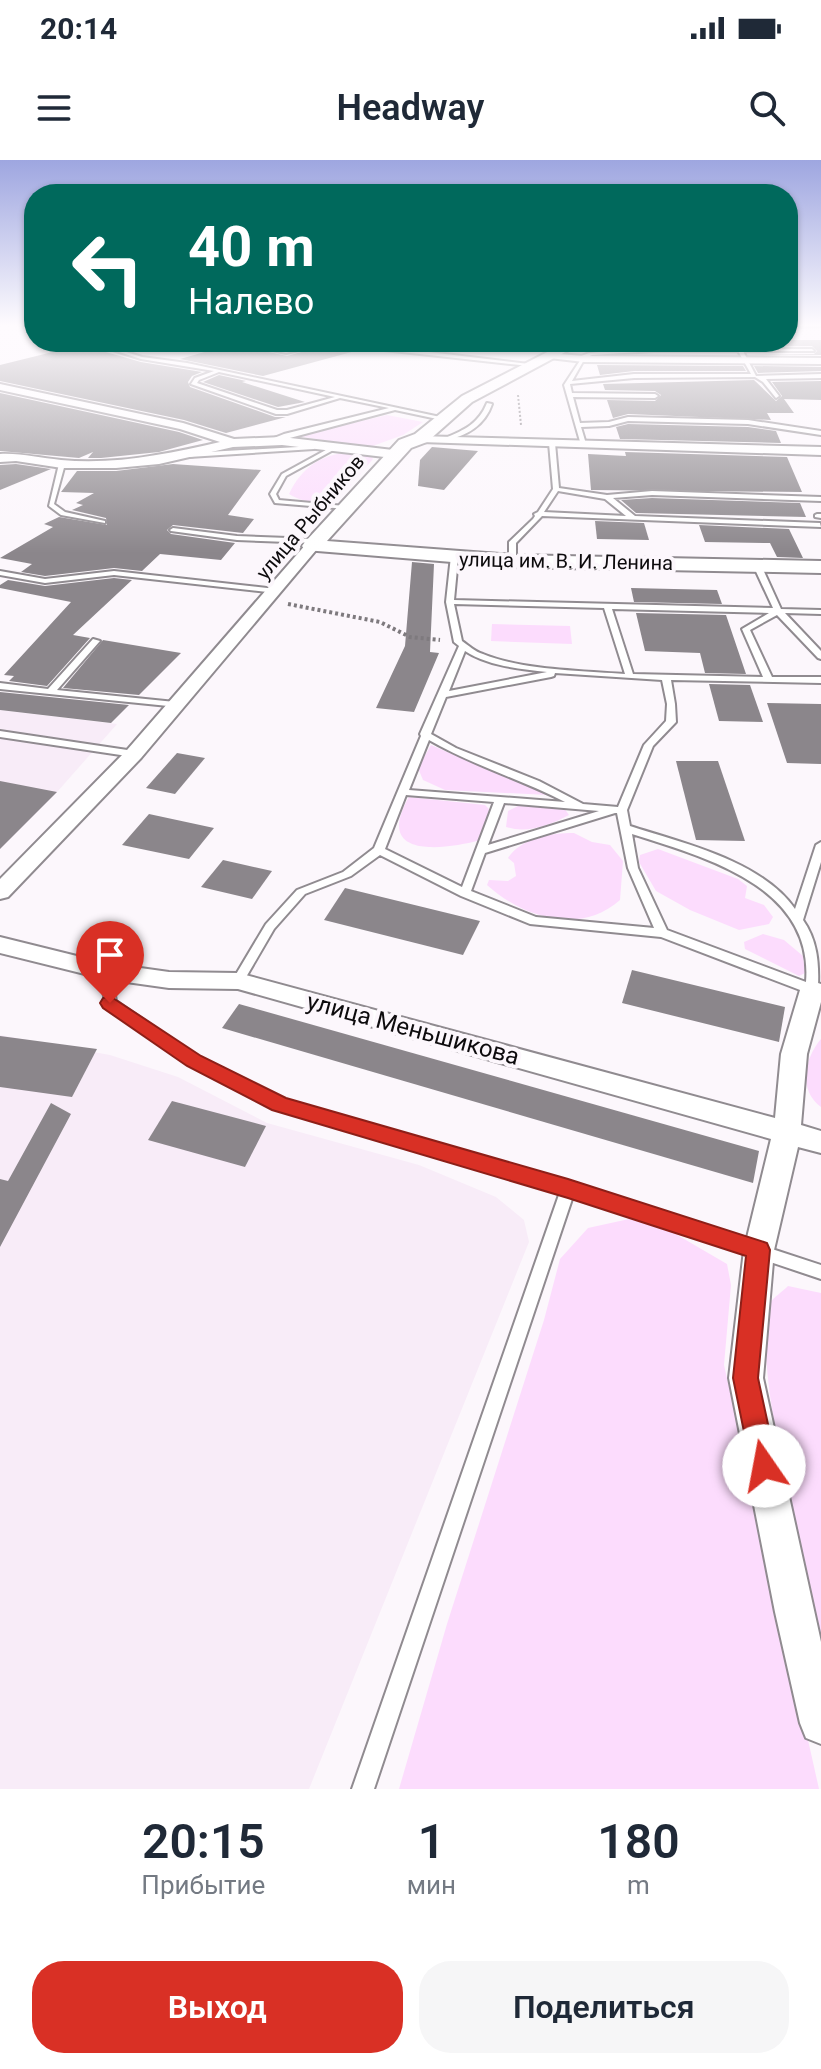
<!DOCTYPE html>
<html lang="ru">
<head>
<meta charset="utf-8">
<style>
	body { margin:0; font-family:Roboto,sans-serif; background:#f6f6f7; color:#1f2937; height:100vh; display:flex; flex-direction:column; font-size:30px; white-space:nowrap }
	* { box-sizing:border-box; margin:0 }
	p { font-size:26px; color:#747a83 }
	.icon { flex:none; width:44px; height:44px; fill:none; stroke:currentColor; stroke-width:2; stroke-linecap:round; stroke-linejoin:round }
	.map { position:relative; height:1629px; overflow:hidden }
	.side { display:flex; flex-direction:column; background:#fff; flex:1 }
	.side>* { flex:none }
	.hud { position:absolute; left:24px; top:24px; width:774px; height:168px; border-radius:32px; box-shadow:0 2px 6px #0004; background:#00695c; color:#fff; overflow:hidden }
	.pin { position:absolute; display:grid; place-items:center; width:68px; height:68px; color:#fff; margin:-82px -34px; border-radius:50% 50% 50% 0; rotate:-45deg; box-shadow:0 0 8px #0007 }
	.pin .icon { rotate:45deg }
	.me { position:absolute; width:88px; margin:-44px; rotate:348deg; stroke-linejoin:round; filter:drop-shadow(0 0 6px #0008) }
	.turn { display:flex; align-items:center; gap:28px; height:168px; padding:0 32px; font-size:36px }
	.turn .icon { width:104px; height:104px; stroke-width:2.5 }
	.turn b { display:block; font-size:56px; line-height:68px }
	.eta { display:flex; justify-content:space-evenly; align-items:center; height:136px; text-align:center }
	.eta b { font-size:48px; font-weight:600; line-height:56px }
	.cta { display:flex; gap:16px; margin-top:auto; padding:16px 32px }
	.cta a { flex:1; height:92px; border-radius:32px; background:#d93025; color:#fff; font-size:32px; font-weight:600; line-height:92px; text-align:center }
	.cta a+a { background:#f6f6f7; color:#1f2937 }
	.status { display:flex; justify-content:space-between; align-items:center; height:56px; padding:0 40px; background:#fff; direction:ltr }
	.status svg { height:22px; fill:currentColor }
	header { display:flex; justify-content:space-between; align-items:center; height:104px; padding:0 32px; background:#fff; font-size:36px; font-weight:600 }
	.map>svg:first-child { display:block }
	.built { fill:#f8ecf8 }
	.green { fill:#fcdcfd }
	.building { fill:#8b868b }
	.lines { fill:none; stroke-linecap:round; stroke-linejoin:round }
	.service-casing { stroke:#908b90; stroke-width:4 }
	.minor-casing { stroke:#908b90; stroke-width:4 }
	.secondary-casing { stroke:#908b90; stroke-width:4 }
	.path-far1 { stroke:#7e7a7e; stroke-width:2; stroke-dasharray:2 2; stroke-linecap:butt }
	.path { stroke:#7e7a7e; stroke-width:4; stroke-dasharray:3 3; stroke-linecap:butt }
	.service { fill:#fff; fill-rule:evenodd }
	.minor { fill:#fff; fill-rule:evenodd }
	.secondary { fill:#fff; fill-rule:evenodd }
	.route { fill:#d93025; stroke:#8d1f18; stroke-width:2 }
	.labels { text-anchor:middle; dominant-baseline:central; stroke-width:8; stroke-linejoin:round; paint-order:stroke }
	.far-street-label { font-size:20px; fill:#0d0b0d; stroke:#fcf7fc }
	.street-label { font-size:24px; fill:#0d0b0d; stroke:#fcf7fc }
</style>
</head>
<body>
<div class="status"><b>20:14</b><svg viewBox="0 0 49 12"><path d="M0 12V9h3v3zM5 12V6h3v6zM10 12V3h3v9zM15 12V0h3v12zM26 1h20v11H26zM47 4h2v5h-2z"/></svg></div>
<header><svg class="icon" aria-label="menu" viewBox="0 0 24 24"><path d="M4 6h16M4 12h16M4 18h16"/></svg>Headway<svg class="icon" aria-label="search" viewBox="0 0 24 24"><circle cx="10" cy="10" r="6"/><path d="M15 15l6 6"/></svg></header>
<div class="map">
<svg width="821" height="1629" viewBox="0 0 821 1629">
	<rect width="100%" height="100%" fill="#fcf7fc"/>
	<g class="built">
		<polygon points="0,550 117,564 57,632 0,689"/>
		<polygon points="0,875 110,895 178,917 267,963 419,1005 496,1037 524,1060 529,1082 309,1629 0,1629"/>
	</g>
	<g class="green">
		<polygon points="387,255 423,262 403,275 370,287 296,276"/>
		<path d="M350 292 370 295 373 299 338 340C322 345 303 343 289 334 302 307 320 295 350 292Z"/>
		<polygon points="492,464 570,466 572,484 491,481"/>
		<polygon points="431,585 548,635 445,630 423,620 418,608"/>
		<path d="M409 637 485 645 489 649 487 665 481 680C443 690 373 699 409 637Z"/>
		<path d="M518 646 564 648 569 655C550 665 527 674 506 667L508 651Z"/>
		<path d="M574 673 592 682 610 685 623 701 620 740C580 776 522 757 487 725L489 720 508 721 516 716 514 703 508 698C521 678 551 673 574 673Z"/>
		<polygon points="658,689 738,719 747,726 745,738 764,745 773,757 769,764 739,770 690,750 656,731 639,702 640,695"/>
		<polygon points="763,774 784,780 803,796 805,813 799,816 745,789 744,782"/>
		<path d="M821 879V947C798 930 804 899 821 879Z"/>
		<polygon points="629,1059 667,1069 727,1104 731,1125 724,1205 819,1629 399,1629 447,1464 544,1160 560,1099 588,1068"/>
		<path d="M788 1126 821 1133V1491C808 1434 748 1184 770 1143 774 1137 783 1131 788 1126Z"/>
	</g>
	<g class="building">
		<polygon points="788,180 821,180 821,195 748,194 814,194 817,191 812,186 640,187 638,182"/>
		<polygon points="337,182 359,190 263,216 180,199 233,184 287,196"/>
		<polygon points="81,185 141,202 202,212 192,216 188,222 190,227 275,257 286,257 226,273 184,260 0,221 0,205"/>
		<polygon points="597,205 743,206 746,211 634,211 600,215"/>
		<polygon points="754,206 821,207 821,211 758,213"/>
		<polygon points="219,215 246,221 242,222 305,242 278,247 203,222"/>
		<polygon points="754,220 776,241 782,236 772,222 821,221 821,240 784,239 794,253 767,253 771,260 628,254 613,258 607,240 655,241 661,235 655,231 605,230 603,224"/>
		<polygon points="0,233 179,272 203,280 159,292 101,298 88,298 93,292 79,298 0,291"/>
		<polygon points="628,264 748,267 776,271 781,283 620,279 616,267"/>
		<polygon points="432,287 478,291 444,330 418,326 420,300"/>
		<polygon points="625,292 787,297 802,332 591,330 588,294 626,296"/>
		<polygon points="16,304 51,309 0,330 0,305"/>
		<polygon points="173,304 261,310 228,355 254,359 243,373 173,365 167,370 171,374 235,383 221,400 160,394 142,411 114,408 45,416 21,412 32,404 0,398 53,367 44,364 59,357 107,365 106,358 72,350 83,345 76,343 94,333 61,332 77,311 116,311"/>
		<polygon points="652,338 800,343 806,357 636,353 621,340"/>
		<polygon points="595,361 644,363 649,380 597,379"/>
		<polygon points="699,365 789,369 803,398 777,397 770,383 705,382"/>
		<polygon points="412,402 434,404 430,492 439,493 414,552 376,548 405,486"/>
		<polygon points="114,418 132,420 73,475 90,478 47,526 9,521 14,516 4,515 71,442 0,428 0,425 8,420 45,426"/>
		<polygon points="631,428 717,430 722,444 634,442"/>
		<polygon points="636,453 726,455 746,514 705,513 700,493 645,491"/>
		<polygon points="103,480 181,493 139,535 63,528"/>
		<polygon points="709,524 750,525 763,562 719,561"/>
		<polygon points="0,532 129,545 111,563 0,550"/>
		<polygon points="767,543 821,544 821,604 787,603"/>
		<polygon points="177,593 205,598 175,634 146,628"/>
		<polygon points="676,601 718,601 745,681 696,680"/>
		<polygon points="0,621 57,632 0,689"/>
		<polygon points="149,654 214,668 189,699 122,685"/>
		<polygon points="223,700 272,711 252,739 201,727"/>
		<polygon points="345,728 480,761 463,795 324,760"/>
		<polygon points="632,810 785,847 779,882 622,843"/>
		<polygon points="239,844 759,991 753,1023 222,868"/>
		<polygon points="0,876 97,889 72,937 0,927"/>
		<polygon points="172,941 266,966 245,1007 148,980"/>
		<polygon points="51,943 71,954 0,1087 0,1019 8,1021"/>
	</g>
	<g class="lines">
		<defs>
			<g id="service">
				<polygon points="788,165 821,165 821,166 788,167"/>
				<path d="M88 182H95L142 197 187 203 445 258 442 260 395 250 271 283 269 280 284 274 389 248 340 238 287 254H276L191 224 195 218 214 211 141 199ZM219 212 335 237 287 250H277L197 223 199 220Z"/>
				<path d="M235 182C252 182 271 191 288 190 304 189 318 182 334 182L286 193Z"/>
				<polygon points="345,182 529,204 531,205 529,206 375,189"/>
				<path d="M606 182H612L604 187V192L654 189H812L814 191H743L756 216 821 214V218L766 219 779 236 776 238 763 222 755 217 634 218 570 224 572 233 655 234 658 236 655 238 573 237 580 263 609 262 628 257 748 260 821 271V275L748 264 628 261 609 266 581 267 586 284 581 285 564 225 581 199 576 200V198L589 193 599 192 600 185ZM654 191H738L751 214H634L572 221 585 198 592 195Z"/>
				<path d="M487 243 492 244C485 265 466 277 445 280V278C465 270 479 263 487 243Z"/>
				<path d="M552 281 555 283 559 328 607 335 652 331 821 337V341L652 335 613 338 635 356 820 363 821 367 542 356 516 383V401L509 403V382L533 359 535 356 534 354 538 352 553 329 549 283ZM558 331 605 339 626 356 544 352Z"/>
				<polygon points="335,285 337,288 286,316 276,334 279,340 345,346 348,348 347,349 275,343 270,334 282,314"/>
				<polygon points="316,286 314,289 189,297 186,295 189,293"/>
				<polygon points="62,302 65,304 54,344 65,352 105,361 105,363 61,355 49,346 59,304"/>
				<polygon points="817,354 821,354 821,358 815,357 815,355"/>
				<polygon points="173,368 237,376 315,379 319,381 315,383 237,380 171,371 170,370"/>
				<path d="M451 396 458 398 454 440 773 448 753 405 757 403 761 405 781 449 821 450V454L785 453 821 491V499L818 498 777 455 750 470 772 517H821V523L671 520 675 544 676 562 653 586 627 650 630 666C683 683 762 701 795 749L816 685 821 682V702L803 760C817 780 819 802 818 826L821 827V836L808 833 661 777 530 764 461 736 380 695 351 716 305 734 274 769 242 824H234L232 821 266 764 297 730 343 712 374 688 421 576 420 574 459 486 454 482 446 442ZM454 444 604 448 625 514C582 511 522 510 483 494 475 492 468 485 462 481ZM612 449 769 453 742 469 763 517 633 514ZM465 491C488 506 520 509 547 512L449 531ZM555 513 662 520 667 544 666 561 644 585 618 647 583 644 539 621 456 588 431 574 446 537 551 517 554 516ZM429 580C472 605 520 619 565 642L409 630ZM406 635 494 642 462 727 385 689ZM504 643 599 651 488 685ZM615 653H617L628 708 654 768 536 757 471 731 485 693ZM632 674C704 697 814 726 806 822L667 770 638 708Z"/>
				<polygon points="0,411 45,419 114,411 276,429 280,431 276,433 114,415 45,423 0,415"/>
				<polygon points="93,479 100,481 57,530 175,542 178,543 178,547 0,529 0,523 48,529"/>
				<polygon points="0,571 134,591 139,594 134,597 0,577"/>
				<polygon points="105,807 111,811 116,841 199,898 284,940 568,1022 821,1105 821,1119 573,1036 374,1629 352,1629 560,1032 275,948 189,904 106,846 99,811"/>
			</g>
			<g id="minor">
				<polygon points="546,193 584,196 821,198 821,204 584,202 549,198"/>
				<path d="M0 224 183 263 234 279 282 277 393 290 399 294 393 298 282 285 233 287 159 304 116 308H62L16 301 0 302V294C21 293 40 298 61 300 115 305 168 294 220 282L180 269 0 230Z"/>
				<polygon points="417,276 821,287 821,295 421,282 417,280"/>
				<polygon points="312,382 319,386 317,389 141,598 8,737 0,739 0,719 127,590 307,383"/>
				<polygon points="0,777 105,803 169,812 238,813 775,958 781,894 800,830 803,824 812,821 821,824 821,842 807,894 801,965 821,971 821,993 798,987 774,1090 763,1218 821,1482 821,1584 806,1578 800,1563 775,1452 729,1218 744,1090 771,979 238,829 169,828 105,819 0,793"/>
			</g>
			<polygon id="secondary" points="567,182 584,182 472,242 427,282 411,288 327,381 512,395 821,401 821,413 512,407 305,390 302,386 305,382 399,280 415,274 462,236"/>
		</defs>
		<use href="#service" class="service-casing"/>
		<use href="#minor" class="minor-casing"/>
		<use href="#secondary" class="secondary-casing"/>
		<polyline class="path-far1" points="518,235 521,265"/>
		<polyline class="path" points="288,444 380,462 410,477 440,480"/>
		<use href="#service" class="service"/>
		<use href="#minor" class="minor"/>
		<use href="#secondary" class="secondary"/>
	</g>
	<linearGradient id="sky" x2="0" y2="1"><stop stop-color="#9ea6e0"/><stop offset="0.42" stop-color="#fefbfe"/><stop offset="1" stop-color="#fefbfe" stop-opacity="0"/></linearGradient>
	<rect width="821" height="393" fill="url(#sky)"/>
	<polygon class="route" points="110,836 201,896 286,938 568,1019 767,1083 770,1090 758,1218 777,1306 773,1315 764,1319 755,1315 751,1306 733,1218 746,1096 568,1038 272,950 187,906 103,848 100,843 103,838"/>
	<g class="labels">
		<g class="far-street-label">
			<text transform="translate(310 357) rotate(-50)">улица Рыбников</text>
			<text transform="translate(566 401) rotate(1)">улица им. В. И. Ленина</text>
		</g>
		<g class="street-label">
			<text transform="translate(413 869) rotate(15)">улица Меньшикова</text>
		</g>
	</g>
</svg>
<div class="pin" style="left:110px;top:843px;background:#d93025"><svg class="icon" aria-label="arrive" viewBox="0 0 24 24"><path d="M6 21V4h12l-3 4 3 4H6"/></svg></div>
<svg class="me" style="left:764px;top:1306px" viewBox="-20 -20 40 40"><circle r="19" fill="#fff"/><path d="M0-13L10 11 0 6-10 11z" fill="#d93025"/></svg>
<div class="hud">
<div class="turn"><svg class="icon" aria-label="left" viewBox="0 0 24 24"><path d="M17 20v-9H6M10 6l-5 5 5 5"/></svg><div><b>40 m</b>Налево</div></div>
</div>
</div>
<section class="side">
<div class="eta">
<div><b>20:15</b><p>Прибытие</p></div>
<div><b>1</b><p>мин</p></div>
<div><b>180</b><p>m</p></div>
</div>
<div class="cta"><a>Выход</a><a>Поделиться</a></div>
</section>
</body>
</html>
